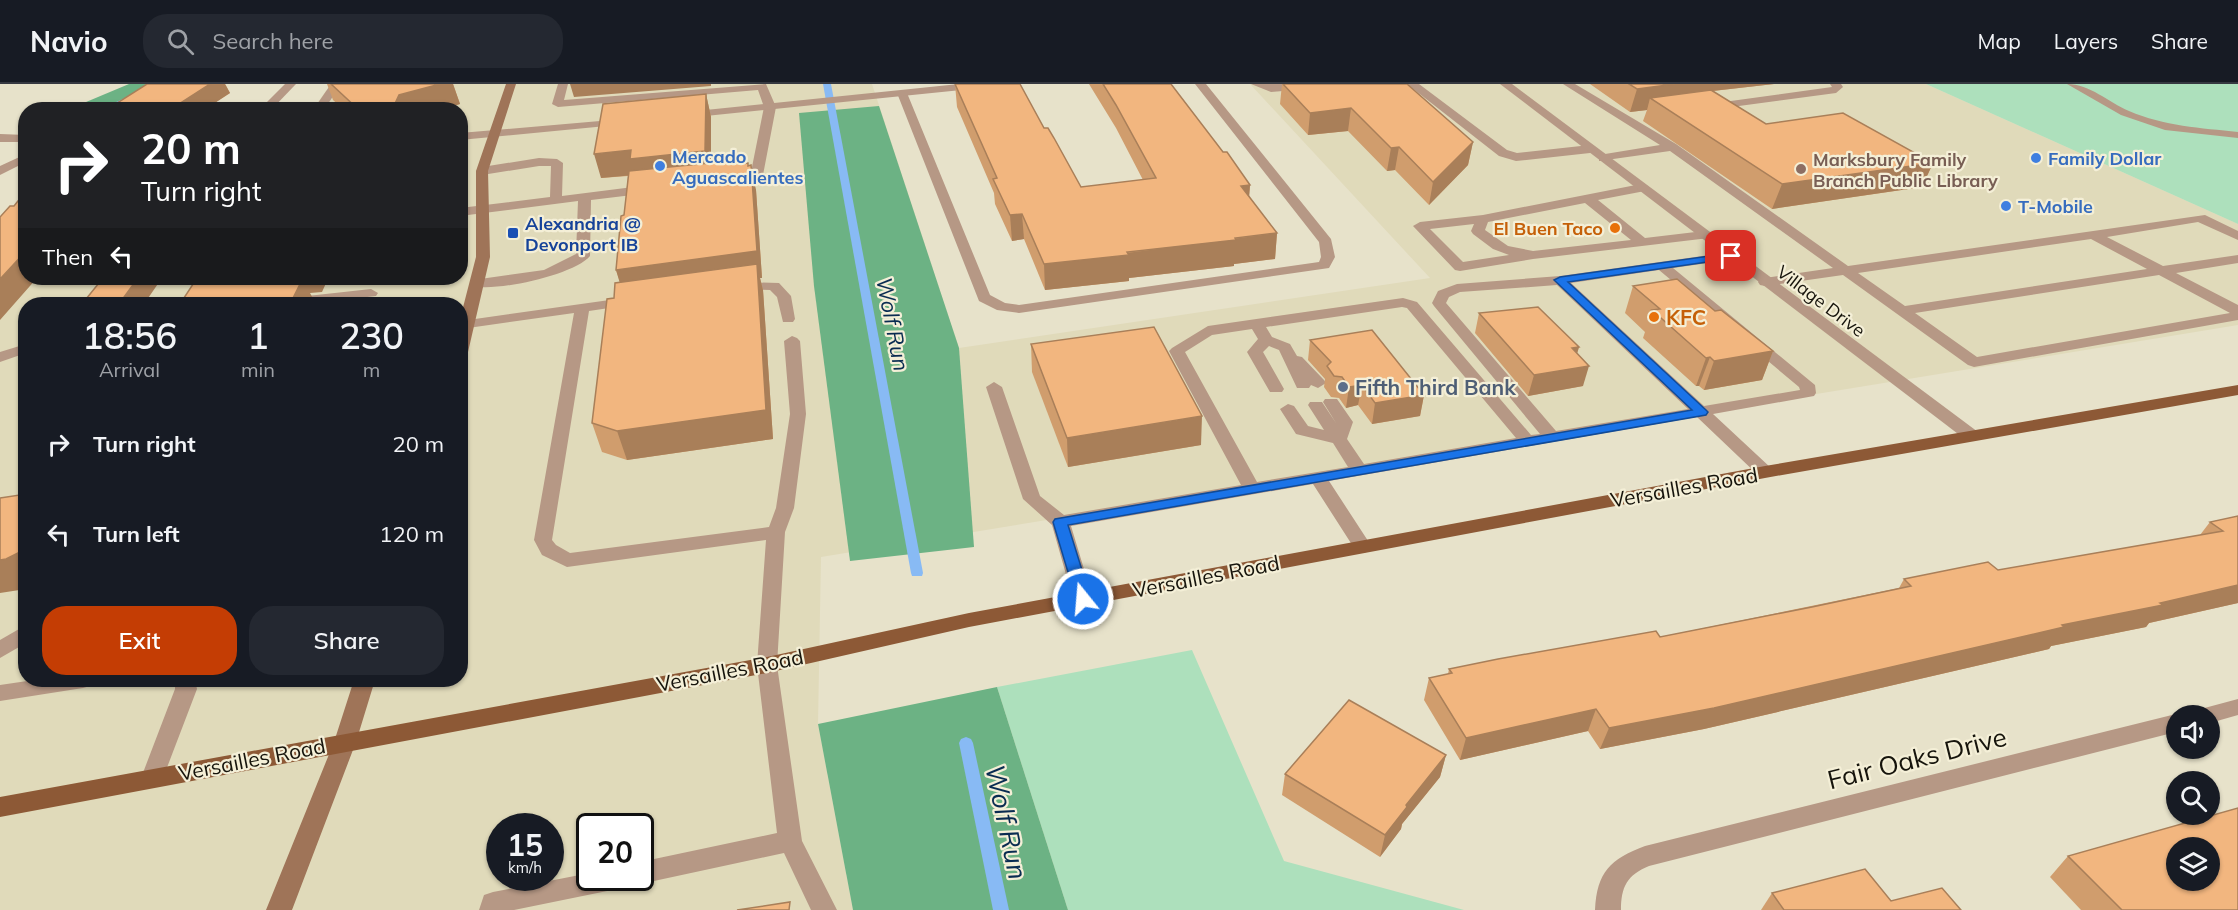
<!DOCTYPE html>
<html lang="en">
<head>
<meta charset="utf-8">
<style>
	body { margin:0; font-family:Mulish,sans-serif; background:#242831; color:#f1f3f6; height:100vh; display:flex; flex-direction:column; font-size:22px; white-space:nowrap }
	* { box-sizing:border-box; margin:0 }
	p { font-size:20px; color:#9ea1a6 }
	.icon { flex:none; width:33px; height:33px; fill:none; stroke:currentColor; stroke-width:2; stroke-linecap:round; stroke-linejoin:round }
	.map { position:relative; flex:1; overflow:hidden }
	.drawer { position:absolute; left:18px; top:213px; width:450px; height:390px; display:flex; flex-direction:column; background:#171b24; border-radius:24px; box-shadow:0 2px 4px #0004 }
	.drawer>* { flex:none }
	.top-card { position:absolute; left:18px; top:18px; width:450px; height:183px; border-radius:24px; box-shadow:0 2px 4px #0004; background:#202124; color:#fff; overflow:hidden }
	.controls { position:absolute; left:2166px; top:621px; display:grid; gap:12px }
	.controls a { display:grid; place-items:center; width:54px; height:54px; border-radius:50%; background:#171b24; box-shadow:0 2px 4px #0004; font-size:30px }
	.speed { position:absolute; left:486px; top:729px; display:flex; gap:12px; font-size:30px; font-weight:700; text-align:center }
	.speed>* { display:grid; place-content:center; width:78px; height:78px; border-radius:50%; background:#171b24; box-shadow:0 2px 4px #0004; line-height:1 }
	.speed small { font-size:15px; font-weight:400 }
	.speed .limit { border:3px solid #111; border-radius:9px; background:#fff; color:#111 }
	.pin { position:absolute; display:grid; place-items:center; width:51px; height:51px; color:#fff; margin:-26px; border-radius:12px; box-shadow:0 3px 9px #0006 }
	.me { position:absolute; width:66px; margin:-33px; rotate:343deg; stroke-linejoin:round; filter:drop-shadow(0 0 4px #0008) }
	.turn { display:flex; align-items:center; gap:21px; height:126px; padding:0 24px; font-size:27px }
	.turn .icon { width:78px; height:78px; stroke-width:2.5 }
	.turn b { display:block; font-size:42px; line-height:51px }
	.then { display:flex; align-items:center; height:57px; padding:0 24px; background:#0003; gap:12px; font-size:22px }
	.eta { display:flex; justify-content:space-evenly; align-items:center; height:102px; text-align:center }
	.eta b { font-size:36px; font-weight:600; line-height:42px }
	.button { display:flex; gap:12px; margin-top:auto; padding:12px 24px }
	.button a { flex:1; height:69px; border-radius:24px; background:#c43d04; color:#fff; font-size:24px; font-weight:600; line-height:69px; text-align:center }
	.button a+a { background:#242831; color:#f1f3f6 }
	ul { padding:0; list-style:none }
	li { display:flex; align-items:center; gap:18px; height:90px; padding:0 24px }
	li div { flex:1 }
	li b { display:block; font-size:22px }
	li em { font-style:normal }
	header { display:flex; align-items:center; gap:36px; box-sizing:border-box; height:84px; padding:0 30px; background:#171b24; border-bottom:2px solid #363941 }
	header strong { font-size:28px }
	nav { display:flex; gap:33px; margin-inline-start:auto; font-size:21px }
	.search { width:420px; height:54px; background:#242831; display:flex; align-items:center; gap:15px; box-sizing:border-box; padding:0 21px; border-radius:24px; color:#9ea1a6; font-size:22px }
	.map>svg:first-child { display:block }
	.built { fill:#e0daba; fill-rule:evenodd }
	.green { fill:#ade0bc }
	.forest { fill:#6cb284 }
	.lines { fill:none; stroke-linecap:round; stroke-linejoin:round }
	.stream { fill:#88baf4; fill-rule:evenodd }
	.lane { fill:#b69885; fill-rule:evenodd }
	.street { fill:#b69885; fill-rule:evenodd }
	.secondary { fill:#9f7458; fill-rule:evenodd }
	.primary { fill:#8d5936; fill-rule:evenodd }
	.wall { fill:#d09d6d }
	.shaded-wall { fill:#a97f59 }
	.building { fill:#f2b67f; stroke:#a97f59; stroke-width:1.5; fill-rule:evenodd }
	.route { fill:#1a73e8; stroke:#114b97; stroke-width:1.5 }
	.shop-dot { fill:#3f7fe0; stroke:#f4efd7; stroke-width:2 }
	.education-dot { fill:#8d6e63; stroke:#f4efd7; stroke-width:2 }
	.food-dot { fill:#e8710a; stroke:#f4efd7; stroke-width:2 }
	.transit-dot { fill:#1a4fb4; stroke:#f4efd7; stroke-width:2 }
	.service-dot { fill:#5c6f8a; stroke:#f4efd7; stroke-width:2 }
	.labels { text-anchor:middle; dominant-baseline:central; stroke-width:4.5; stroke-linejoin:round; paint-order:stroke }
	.far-shop-label { font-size:18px; font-weight:bold; fill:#366cbe; stroke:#f4efd7; text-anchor:start }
	.far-education-label { font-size:18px; font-weight:bold; fill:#785e54; stroke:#f4efd7; text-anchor:start }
	.far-transit-label { font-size:18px; font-weight:bold; fill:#164399; stroke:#f4efd7; text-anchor:start }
	.far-food-label { font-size:18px; font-weight:bold; fill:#c56008; stroke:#f4efd7; text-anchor:end }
	.far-street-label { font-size:18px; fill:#16140c; stroke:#f4efd7 }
	.food-label { font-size:21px; font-weight:bold; fill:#c56008; stroke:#f4efd7; text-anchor:start }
	.service-label { font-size:21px; font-weight:bold; fill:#4e5e75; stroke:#f4efd7; text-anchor:start }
	.street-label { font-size:21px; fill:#16140c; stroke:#f4efd7 }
	.water-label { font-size:22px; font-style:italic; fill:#092c51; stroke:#f4efd7 }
	.near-street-label { font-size:26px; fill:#16140c; stroke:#f4efd7 }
	.near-water-label { font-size:27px; font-style:italic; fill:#092c51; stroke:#f4efd7 }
</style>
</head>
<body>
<header>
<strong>Navio</strong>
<div class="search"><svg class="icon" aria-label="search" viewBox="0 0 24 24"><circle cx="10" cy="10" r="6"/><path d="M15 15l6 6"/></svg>Search here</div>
<nav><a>Map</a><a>Layers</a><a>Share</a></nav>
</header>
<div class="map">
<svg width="2238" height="826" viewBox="0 0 2238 826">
	<rect width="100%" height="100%" fill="#e7e2ca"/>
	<path class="built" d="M331 0H872L959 264 1430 194 1250 0H1926L2238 140V241L821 473 818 640 853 826H0V164L26 194H460V26L313 25ZM26 220H460V596H26ZM500 742H550V794H500ZM590 742H640V794H590Z"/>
	<g class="green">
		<polygon points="1926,0 2238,0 2238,140"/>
		<polygon points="1192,566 1284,777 1464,826 1068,826 997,603"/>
	</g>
	<g class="forest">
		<polygon points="129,0 208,0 155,25 67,26"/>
		<polygon points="879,22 959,264 974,463 850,477 814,202 799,29"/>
		<polygon points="997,603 1068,826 853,826 818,640"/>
	</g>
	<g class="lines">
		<g class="stream">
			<polygon points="823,0 831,0 923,489 922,492 912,492 911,489"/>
			<polygon points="129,12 136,14 110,26 99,26"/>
			<polygon points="966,653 971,655 973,659 1009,826 993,826 959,659 961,655"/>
		</g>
		<g class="lane">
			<polygon points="285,0 296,0 271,26 259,26"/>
			<polygon points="331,0 341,0 324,26 313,26"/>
			<polygon points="558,0 568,0 564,16 766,0 776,23 763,91 761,94 730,100 724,96 726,93 751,88 764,23 758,6 558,23 552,20"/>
			<polygon points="1195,0 1206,0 1331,155 1335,173 1329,184 1019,229 997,226 979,217 897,9 898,7 906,7 907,9 990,211 1005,219 1019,221 1319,178 1321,173 1319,158"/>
			<polygon points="1251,0 1336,0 1331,3 1271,8"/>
			<polygon points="1407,0 1419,0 1507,66 1517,69 1590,61 1596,65 1590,69 1516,77 1499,72"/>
			<path d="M1563 0H1575L1676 60 1848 182 2205 131 2238 147V156L2198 138 2107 153 2163 182 2238 171V179L2176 189 2238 221V236L1974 283 1968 281 1843 191 1765 202 1760 201 1758 198 1760 195 1765 194 1833 184 1670 67 1599 77V71L1660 61ZM2091 155 2147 185 1905 222 1858 189ZM2159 191 2230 229 1977 273 1915 229Z"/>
			<polygon points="1830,0 1841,0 1843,3 1836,9 1709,26 1703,23 1709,20 1832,3"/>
			<path d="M2067 0C2090 0 2108 18 2129 27 2164 42 2201 44 2238 48V54L2165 46 2121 31Z"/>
			<polygon points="26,70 26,78 0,91 0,82"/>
			<path d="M539 74 557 75 563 79 562 112 649 101 655 105 649 109 591 116 590 172C574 191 496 208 473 202L471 199 473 196 544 186 576 170 578 117 460 132V124L550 113 551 82H539L482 91 476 87 482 83Z"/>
			<path d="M1641 100 1645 101 1647 104 1645 107 1598 116 1645 154 1704 147 1711 151 1709 154 1533 175 1460 187 1455 186 1413 142 1420 138 1483 131ZM1585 119 1631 156 1533 167 1508 162 1485 146 1488 138ZM1474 140 1471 147 1473 150 1493 165 1509 171 1463 178 1430 145Z"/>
			<path d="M1731 168 1736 169 1738 172 1736 175 1673 184 1815 301 1816 309 1814 312 1713 330 1771 384 1774 388 1771 392H1759L1697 333 1329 397 1372 463 1370 467 1363 469 1356 467 1313 400 1071 442 1093 515 1090 520 1083 522 1076 520 1073 515 1052 441 1023 415 986 303 994 298 1002 303 1040 412 1064 431 1241 401 1169 267 1172 264 1208 242 1403 214 1417 218 1531 351 1540 350 1434 222 1432 219 1438 207 1457 200 1560 192ZM1659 186 1799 303 1800 306 1704 322 1571 199ZM1557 201 1688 325 1556 347 1446 219 1449 213 1460 208ZM1402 223 1407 224 1516 354 1364 380 1347 355 1353 338 1337 315H1325L1323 318 1336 339 1322 318H1310L1308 321 1324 346 1308 342 1294 322 1288 320 1280 325 1296 350 1333 359 1348 383 1257 398 1185 268 1212 251 1252 245 1258 255 1247 268 1270 308H1282L1284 305 1263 268 1269 262 1279 266 1297 304H1309L1311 301 1318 304 1326 299 1324 296 1302 273 1297 272 1290 260 1272 253 1266 243Z"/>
			<polygon points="738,198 779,199 791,212 795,235 793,238 783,238 777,213 770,206 733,205 731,202 733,199"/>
			<polygon points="371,205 378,209 376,212 306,220 264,220 271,216"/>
			<polygon points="631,213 638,217 636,220 589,227 552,456 556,461 570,469 769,443 776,424 790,330 784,257 792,252 797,254 800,257 806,330 794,424 785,448 777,581 802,757 837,826 811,826 784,769 640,800 631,797 630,794 640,794 640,778 777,749 757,581 766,456 567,483 542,471 534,456 574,229 468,244 461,240 468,236"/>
			<polygon points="26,260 26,269 0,278 0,268"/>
			<polygon points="26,541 26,559 0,574 0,556"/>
			<polygon points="34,596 94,596 90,602 83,604 0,617 0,601"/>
			<polygon points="175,596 195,596 197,605 163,694 160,701 152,703 144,701 141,694 175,605"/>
			<polygon points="590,789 590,794 629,794 626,802 617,805 514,826 479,826 484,811 493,808"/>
		</g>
		<g class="street">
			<polygon points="959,0 996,0 991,3 686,34 680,31 686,28"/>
			<polygon points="1500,0 1512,0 1978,348 1980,352 1978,356 1966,356"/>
			<polygon points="623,35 627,36 627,40 460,56 460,49"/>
			<polygon points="0,50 26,51 26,58 0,58"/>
			<polygon points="2238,615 2238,631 2210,639 2210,632 2194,632 2197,626"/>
			<path d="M2176 630 2179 632H2176V648L1649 782C1627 791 1621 803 1621 826H1595C1597 788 1610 775 1645 762Z"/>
		</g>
		<g class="secondary">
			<polygon points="506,0 516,0 488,87 490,173 468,268 460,273 460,235 476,173 476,87"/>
			<polygon points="354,596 375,596 356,658 292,826 266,826 334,658"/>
		</g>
		<polygon class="primary" points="2238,301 2238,311 1765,394 969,543 767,589 0,733 0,713 767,573 969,529 1765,382"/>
	</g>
	<g class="wall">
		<polygon points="147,0 225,0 230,9 204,26 121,26 117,19"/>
		<polygon points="327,0 453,0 460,20 439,26 344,26 333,16"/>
		<polygon points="955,0 1044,44 1081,103 1143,96 1116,44 1089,0 1171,0 1223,68 1250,101 1249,113 1277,149 1275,175 1234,180 1234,182 1129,194 1129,197 1045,206 1024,155 1012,157 995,120 994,109 957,23"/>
		<polygon points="1282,0 1407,0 1473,58 1468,81 1429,121 1395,86 1387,87 1348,47 1308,51 1280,20"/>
		<polygon points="1590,0 1774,0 1713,7 1766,40 1933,79 1922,103 1772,125 1643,37 1647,26 1630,28"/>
		<polygon points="706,10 711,33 711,79 741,80 756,106 762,194 760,194 763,206 773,355 627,376 602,368 592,339 614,214 620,198 616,186 624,131 628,92 601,94"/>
		<polygon points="1633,202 1715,227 1773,267 1762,296 1704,306 1699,302 1696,302 1643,254 1645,248 1625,229"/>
		<polygon points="1479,229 1579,263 1577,269 1583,302 1528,312 1475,249"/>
		<polygon points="1310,256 1424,311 1420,332 1372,340 1358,321 1346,324 1339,314 1331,313 1324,303 1325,295 1308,276"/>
		<polygon points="1031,260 1201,361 1068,383 1032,288"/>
		<polygon points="2238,432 2238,519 2149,539 2146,543 2051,562 2049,565 1704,645 1600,665 1588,647 1460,676 1424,616 1429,594 1448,590 1449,585 1660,553 1899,504 1904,495 1998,486 2200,451 2210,438"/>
		<polygon points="1446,671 1440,693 1402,740 1401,745 1380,773 1282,711 1285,690"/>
		<polygon points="2068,772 2238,826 2081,826 2050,793"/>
		<polygon points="1772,809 1784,826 1761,826"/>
	</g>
	<g class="shaded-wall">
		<polygon points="210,0 225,0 230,9 204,26 178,26 176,22"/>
		<polygon points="440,0 453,0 460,20 439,26 392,26 399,11"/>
		<polygon points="570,0 711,0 711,2 574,13"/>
		<polygon points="1675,0 1774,0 1650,14 1647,26 1630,28 1637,5"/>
		<polygon points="706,10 711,33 711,91 634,91 601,94 594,70 631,66"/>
		<polygon points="1351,24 1348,47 1308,51 1310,29"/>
		<polygon points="1473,58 1468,81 1429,121 1433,98"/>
		<polygon points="1399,63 1395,86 1387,87 1391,64"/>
		<polygon points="1933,79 1922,103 1772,125 1782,100"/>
		<polygon points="751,81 756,106 762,194 760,194 763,206 773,355 627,376 617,347 624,213 616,186"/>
		<polygon points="1250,101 1248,126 1241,102"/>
		<polygon points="1022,130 1024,155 1012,157 1010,131"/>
		<polygon points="1277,149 1275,175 1234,180 1234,182 1129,194 1129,197 1045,206 1044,180"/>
		<polygon points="26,167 26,194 37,194 0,236 0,195"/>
		<polygon points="138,194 162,194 144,220 119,220"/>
		<polygon points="248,194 339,194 338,196 327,197 322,208 310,209 316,220 290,220 271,214"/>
		<polygon points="1579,263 1573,283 1572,264"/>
		<polygon points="1773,267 1762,296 1704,306 1714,277"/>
		<polygon points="1710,273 1699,302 1696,302 1706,274"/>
		<polygon points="1589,282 1583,302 1528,312 1534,291"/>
		<polygon points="1362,301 1358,321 1346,324 1349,303"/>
		<polygon points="1424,311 1420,332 1372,340 1375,319"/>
		<polygon points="1202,332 1201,361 1068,383 1067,354"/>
		<polygon points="26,465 26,505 0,509 0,476"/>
		<polygon points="2238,501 2238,519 2149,539 2146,543 2051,562 2049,565 1704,645 1600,665 1609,644"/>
		<polygon points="1596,625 1588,647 1460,676 1466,654"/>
		<polygon points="1446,671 1440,693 1402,740 1401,745 1380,773 1385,751 1406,721"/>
	</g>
	<g class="building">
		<polygon points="147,0 210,0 176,22 117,19"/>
		<polygon points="331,0 440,0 399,11 392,26 359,26"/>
		<polygon points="955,0 1020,0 1044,44 1048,44 1054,54 1081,103 1156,94 1116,21 1103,0 1171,0 1223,68 1227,68 1250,101 1241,102 1277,149 1235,154 1236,156 1127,168 1129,171 1044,180 1022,130 1010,131 993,95 997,94"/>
		<polygon points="1283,0 1407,0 1473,58 1433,98 1399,63 1391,64 1351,24 1310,29"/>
		<polygon points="1629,0 1675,0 1637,5"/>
		<polygon points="1711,6 1766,40 1843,29 1933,79 1782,100 1650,14"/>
		<polygon points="706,10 705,67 630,75 631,66 594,70 603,20"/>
		<polygon points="740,76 741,80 748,79 748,82 751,81 757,167 616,186 621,132 624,131 629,87"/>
		<polygon points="26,107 26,167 0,195 0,133 10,122 14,122"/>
		<polygon points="757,180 766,326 617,347 592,339 607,215 614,214 615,199"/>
		<polygon points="103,194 138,194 119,220 82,220"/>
		<polygon points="197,194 249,194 250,195 303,194 290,220 180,220"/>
		<polygon points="1677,195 1715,227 1721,226 1773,267 1714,277 1710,273 1706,274 1652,226 1660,225 1633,202"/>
		<polygon points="1538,223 1579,263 1572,264 1589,282 1534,291 1479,229"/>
		<polygon points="1154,243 1202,332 1067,354 1031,260"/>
		<polygon points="1372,246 1424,311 1375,319 1362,301 1349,303 1342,293 1334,292 1327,282 1331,278 1310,256"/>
		<polygon points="26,410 26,465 6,475 0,476 0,414"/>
		<polygon points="2238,432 2238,501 2160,519 2163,521 2062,541 2064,543 1714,624 1609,644 1596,625 1466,654 1429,594 1452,589 1449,585 1498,575 1656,547 1660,553 1812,523 1911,502 1904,495 1988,478 1998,486 2223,447 2210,438"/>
		<polygon points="1349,616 1446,671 1406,721 1407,723 1385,751 1285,690"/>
		<path d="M2238 724V826H2122L2068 772ZM2176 764H2210V796H2176Z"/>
		<polygon points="1865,785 1891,817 1942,804 1961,826 1784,826 1772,809"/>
		<polygon points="790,818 789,826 737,826"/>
	</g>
	<polygon class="route" points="1731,169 1736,172 1735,174 1568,198 1706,326 1708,328 1706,331 1068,441 1091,515 1083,520 1076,515 1053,438 1055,435 1692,326 1554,196 1560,193"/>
	<g class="shop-dot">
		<circle cx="2036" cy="74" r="6"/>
		<circle cx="660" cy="82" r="6"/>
		<circle cx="2006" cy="122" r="6"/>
	</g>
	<circle class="education-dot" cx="1801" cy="85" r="6"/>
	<g class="food-dot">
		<circle cx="1615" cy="144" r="6"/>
		<circle cx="1654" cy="233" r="6"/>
	</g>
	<rect class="transit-dot" x="507" y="143" width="12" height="12" rx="3"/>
	<circle class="service-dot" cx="1343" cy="303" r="6"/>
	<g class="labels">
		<g class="far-shop-label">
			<text x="672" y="72">Mercado<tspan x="672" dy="21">Aguascalientes</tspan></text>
			<text x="2048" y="74">Family Dollar</text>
			<text x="2018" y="122">T-Mobile</text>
		</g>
		<g class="far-education-label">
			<text x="1813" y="75">Marksbury Family<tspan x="1813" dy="21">Branch Public Library</tspan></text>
		</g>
		<g class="far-transit-label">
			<text x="525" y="139">Alexandria @<tspan x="525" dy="21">Devonport IB</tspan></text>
		</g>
		<g class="far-food-label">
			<text x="1603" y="144">El Buen Taco</text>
		</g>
		<g class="far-street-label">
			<text transform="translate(1821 217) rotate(37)">Village Drive</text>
		</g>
		<g class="food-label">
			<text x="1666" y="233">KFC</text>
		</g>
		<g class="service-label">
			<text x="1355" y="303">Fifth Third Bank</text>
		</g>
		<g class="street-label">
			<text transform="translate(1684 403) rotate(-10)">Versailles Road</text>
			<text transform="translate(1206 492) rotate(-11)">Versailles Road</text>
			<text transform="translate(730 586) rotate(-11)">Versailles Road</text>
			<text transform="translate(252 675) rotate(-11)">Versailles Road</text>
		</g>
		<g class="water-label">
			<text transform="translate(893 240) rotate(79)">Wolf Run</text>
		</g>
		<g class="near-street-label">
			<text transform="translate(1917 674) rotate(-14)">Fair Oaks Drive</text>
		</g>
		<g class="near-water-label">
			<text transform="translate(1007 738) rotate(78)">Wolf Run</text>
		</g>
	</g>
</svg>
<div class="controls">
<a><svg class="icon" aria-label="sound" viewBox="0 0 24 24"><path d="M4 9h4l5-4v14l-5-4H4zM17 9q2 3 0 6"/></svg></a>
<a><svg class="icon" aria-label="search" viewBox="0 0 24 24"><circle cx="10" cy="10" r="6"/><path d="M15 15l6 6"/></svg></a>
<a><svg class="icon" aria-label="layers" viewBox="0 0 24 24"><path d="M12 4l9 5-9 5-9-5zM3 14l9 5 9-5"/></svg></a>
</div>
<div class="speed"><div>15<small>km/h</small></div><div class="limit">20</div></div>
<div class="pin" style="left:1731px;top:172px;background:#d93025"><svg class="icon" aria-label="arrive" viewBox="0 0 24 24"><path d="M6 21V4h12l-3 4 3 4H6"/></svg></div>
<svg class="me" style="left:1083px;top:515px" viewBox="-20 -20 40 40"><circle r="17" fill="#1a73e8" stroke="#fff" stroke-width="3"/><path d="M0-11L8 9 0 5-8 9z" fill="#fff"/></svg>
<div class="top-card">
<div class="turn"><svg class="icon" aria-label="right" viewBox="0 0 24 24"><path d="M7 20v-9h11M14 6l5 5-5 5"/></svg><div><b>20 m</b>Turn right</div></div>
<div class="then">Then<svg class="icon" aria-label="left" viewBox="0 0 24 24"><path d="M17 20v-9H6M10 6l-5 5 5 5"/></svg></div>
</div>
<section class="drawer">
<div class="eta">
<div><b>18:56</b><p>Arrival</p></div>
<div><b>1</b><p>min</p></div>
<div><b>230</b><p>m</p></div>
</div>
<ul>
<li><svg class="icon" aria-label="right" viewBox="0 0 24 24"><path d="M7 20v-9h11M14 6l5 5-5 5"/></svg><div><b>Turn right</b></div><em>20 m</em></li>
<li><svg class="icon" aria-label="left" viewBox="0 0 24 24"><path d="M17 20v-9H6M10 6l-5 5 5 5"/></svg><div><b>Turn left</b></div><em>120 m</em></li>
</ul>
<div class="button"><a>Exit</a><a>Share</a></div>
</section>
</div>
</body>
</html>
